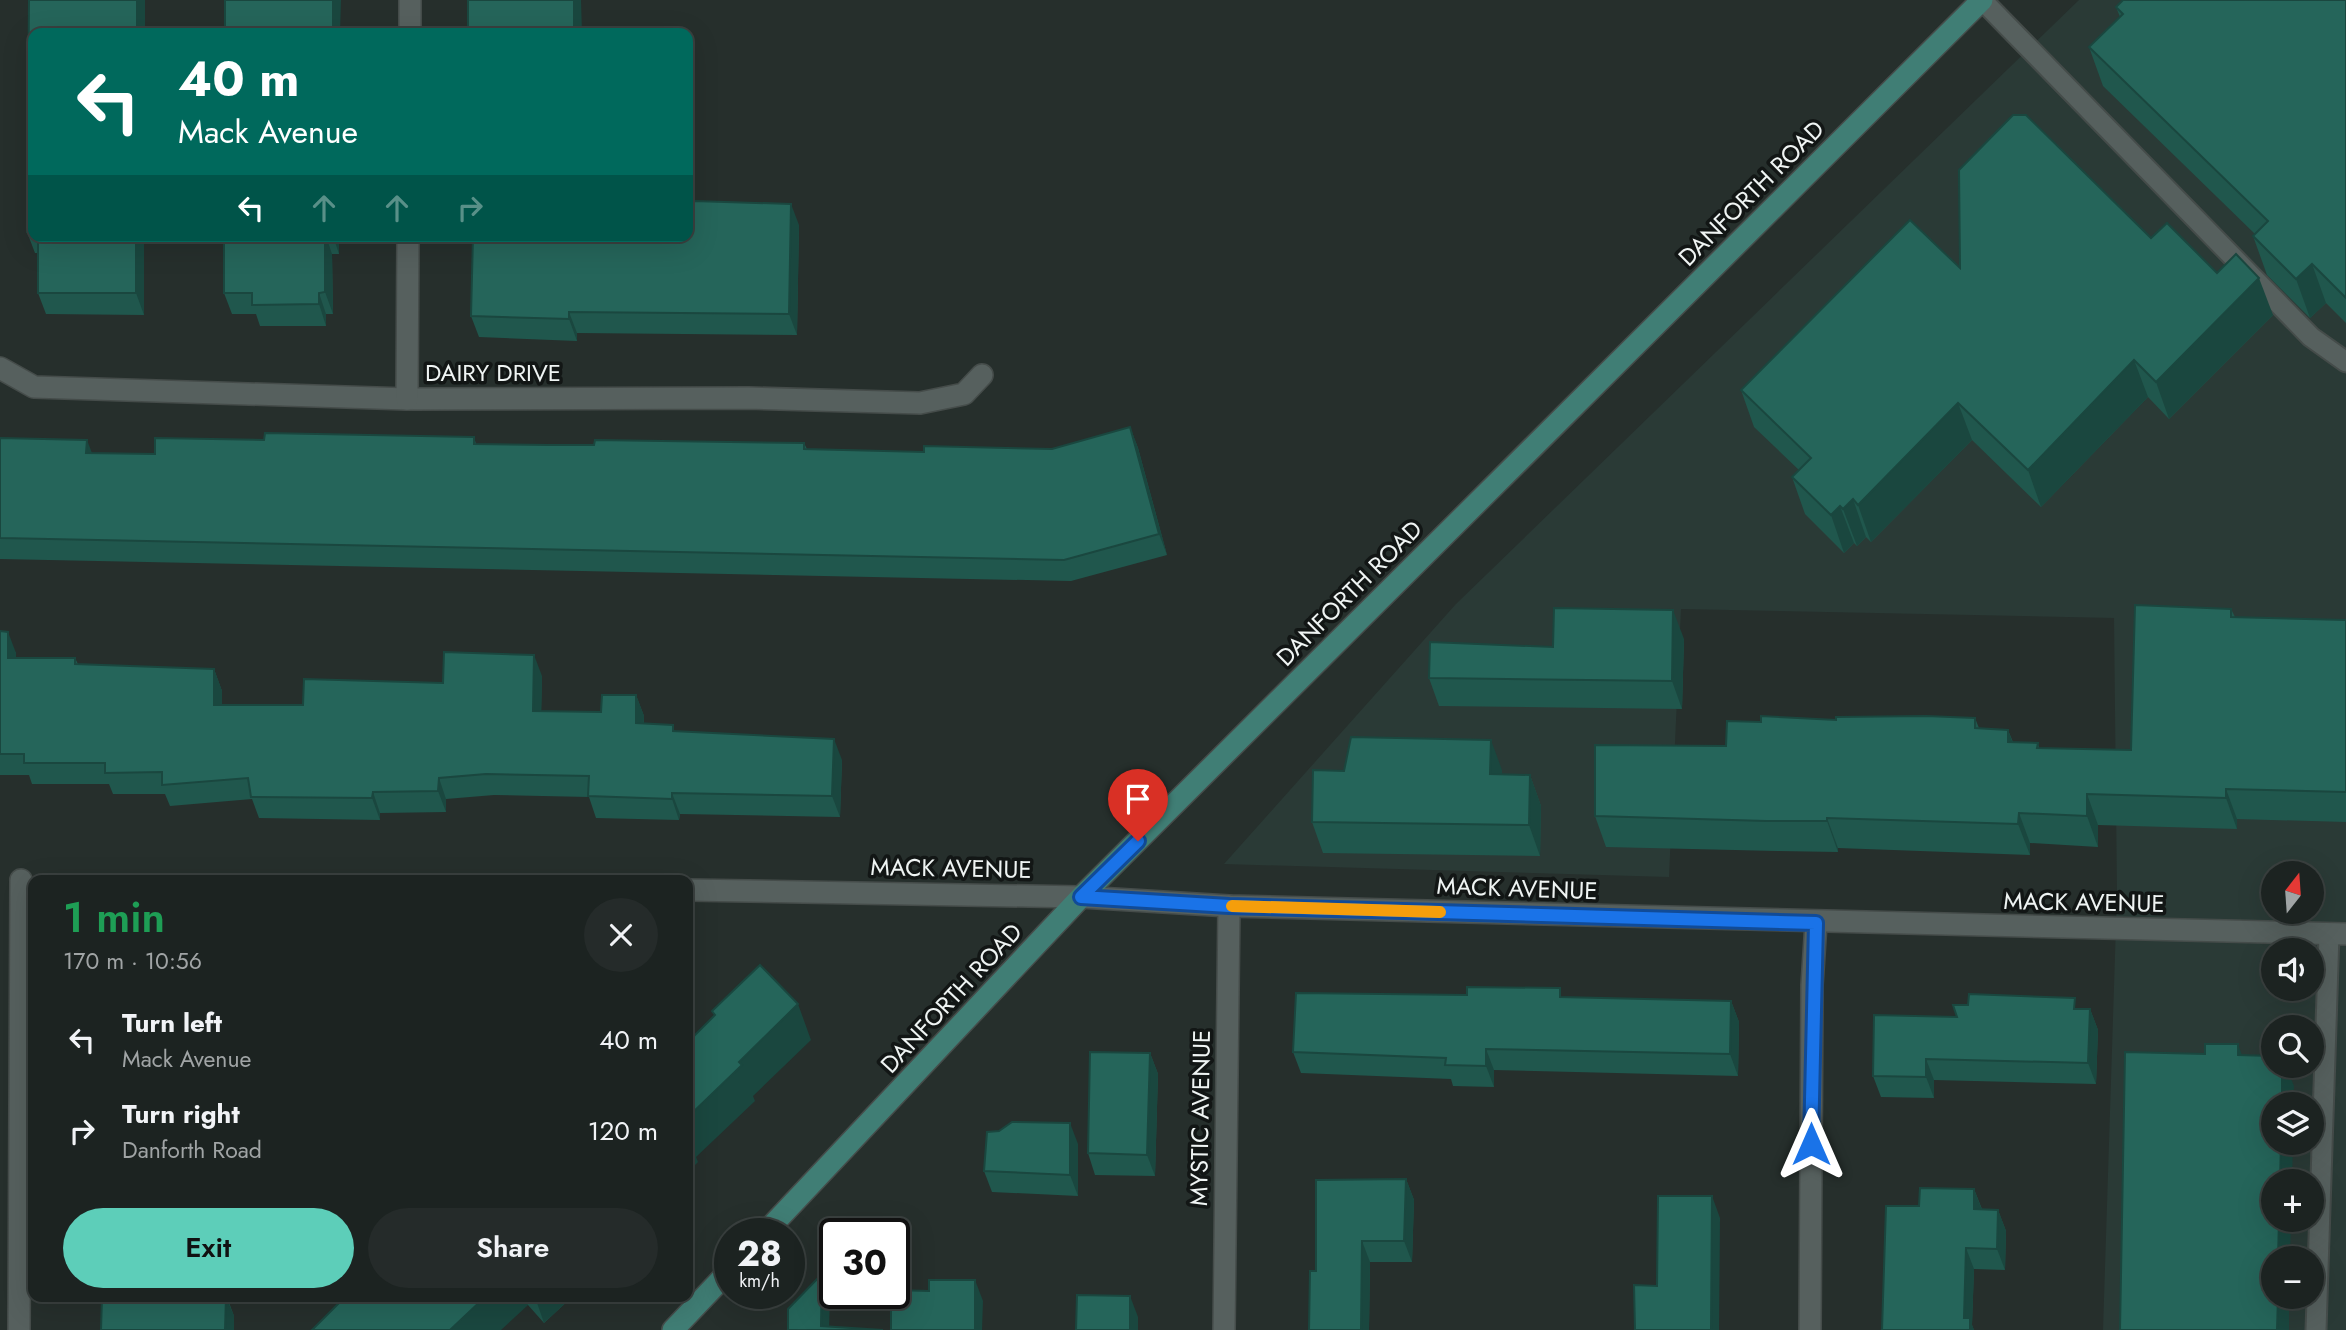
<!DOCTYPE html>
<html lang="en">
<head>
<meta charset="utf-8">
<style>
	body { margin:0; font-family:Jost,sans-serif; background:#252b2a; color:#f1f3f6; height:100vh; display:flex; flex-direction:column; font-size:26px; white-space:nowrap }
	* { box-sizing:border-box; margin:0 }
	p { font-size:23px; color:#a0a4a5 }
	.icon { flex:none; width:38px; height:38px; fill:none; stroke:currentColor; stroke-width:2; stroke-linecap:round; stroke-linejoin:round }
	.map { position:relative; flex:1; overflow:hidden }
	.panel { position:absolute; left:28px; top:875px; width:665px; height:427px; display:flex; flex-direction:column; background:#1c2321; border-radius:14px; box-shadow:0 7px 28px #0002,0 0 0 2px #3a403f }
	.panel>* { flex:none }
	.banner { position:absolute; left:28px; top:28px; width:665px; height:214px; border-radius:14px; box-shadow:0 7px 28px #0002,0 0 0 2px #3a403f; background:#00695c; color:#fff; overflow:hidden }
	.needle { width:46px; rotate:17deg }
	.fabs { position:absolute; left:2261px; top:861px; display:grid; gap:14px }
	.fabs a { display:grid; place-items:center; width:63px; height:63px; border-radius:50%; background:#1c2321; box-shadow:0 7px 28px #0002,0 0 0 2px #3a403f; font-size:35px }
	.speed { position:absolute; left:714px; top:1218px; display:flex; gap:14px; font-size:35px; font-weight:700; text-align:center }
	.speed>* { display:grid; place-content:center; width:91px; height:91px; border-radius:50%; background:#1c2321; box-shadow:0 7px 28px #0002,0 0 0 2px #3a403f; line-height:1 }
	.speed small { font-size:18px; font-weight:400 }
	.speed .limit { border:4px solid #111; border-radius:10px; background:#fff; color:#111 }
	.pin { position:absolute; display:grid; place-items:center; width:60px; height:60px; color:#fff; margin:-72px -30px; border-radius:50% 50% 50% 0; rotate:-45deg; box-shadow:0 0 7px #0007 }
	.pin .icon { rotate:45deg }
	.me { position:absolute; width:77px; margin:-38px; rotate:0deg; stroke-linejoin:round; filter:drop-shadow(0 0 5px #0008) }
	.turn { display:flex; align-items:center; gap:24px; height:147px; padding:0 35px; font-size:32px }
	.turn .icon { width:91px; height:91px; stroke-width:2.5 }
	.turn b { display:block; font-size:49px; line-height:60px }
	.lanes { display:flex; align-items:center; height:66px; padding:0 35px; background:#0003; justify-content:center; gap:35px; direction:ltr }
	.lanes .off { opacity:.35 }
	.round { display:grid; place-items:center; flex:none; width:74px; height:74px; border-radius:37px; background:#252b2a }
	.summary { display:flex; align-items:center; justify-content:space-between; height:119px; padding:0 35px }
	h1 { font-size:42px; font-weight:600; line-height:52px; color:#1e9e55 }
	.button { display:flex; gap:14px; margin-top:auto; padding:14px 35px }
	.button a { flex:1; height:80px; border-radius:42px; background:#5dceb9; color:#111; font-size:28px; font-weight:600; line-height:80px; text-align:center }
	.button a+a { background:#252b2a; color:#f1f3f6 }
	ul { padding:0; list-style:none }
	li { display:flex; align-items:center; gap:21px; height:91px; padding:0 35px }
	li div { flex:1 }
	li b { display:block; font-size:26px }
	li em { font-style:normal }
	.map>svg:first-child { display:block }
	.built { fill:#2a3a36; fill-rule:evenodd }
	.lines { fill:none; stroke-linecap:round; stroke-linejoin:round }
	.lane-casing { stroke:#454c4a; stroke-width:23 }
	.street-casing { stroke:#454c4a; stroke-width:24 }
	.secondary-casing { stroke:#454c4a; stroke-width:24 }
	.lane { stroke:#56605e; stroke-width:19 }
	.street { stroke:#56605e; stroke-width:21 }
	.secondary { stroke:#407e75; stroke-width:21 }
	.wall { fill:#20574d }
	.shaded-wall { fill:#1a473f }
	.building { fill:#25655a; stroke:#1a473f; stroke-width:2 }
	.route-casing { stroke:#114b97; stroke-width:18 }
	.route { stroke:#1a73e8; stroke-width:12 }
	.slow { stroke:#f59e0b; stroke-width:12 }
	.labels { text-anchor:middle; dominant-baseline:central; stroke-width:7; stroke-linejoin:round; paint-order:stroke }
	.street-label { font-size:24px; fill:#eff4f3; stroke:#121615 }
</style>
</head>
<body>
<div class="map">
<svg width="2346" height="1330" viewBox="0 0 2346 1330">
	<rect width="100%" height="100%" fill="#262f2c"/>
	<path class="built" d="M2079 0H2346V1330H2103L2117 893 2114 618 1681 609 1669 877 1224 864 1456 604ZM2273 873H2312V912H2273ZM2273 950H2312V989H2273ZM2273 1027H2312V1066H2273ZM2273 1104H2312V1143H2273ZM2273 1181H2312V1220H2273ZM2273 1258H2312V1297H2273Z"/>
	<g class="lines">
		<defs>
			<g id="lane">
				<polyline points="1982,0 2311,337 2346,362"/>
				<polyline points="2316,1330 2329,934"/>
			</g>
			<g id="street">
				<polyline points="410,33 410,0"/>
				<polyline points="0,368 34,387 407,399 749,398 920,403 964,394 982,375"/>
				<polyline points="407,399 408,236"/>
				<polyline points="688,890 1081,897 1229,906 2346,934"/>
				<polyline points="19,1330 21,880"/>
				<polyline points="1224,1330 1229,906"/>
				<polyline points="1810,1330 1812,985 1816,923"/>
			</g>
			<g id="secondary">
				<polyline points="764,1234 1081,897 1982,0"/>
				<polyline points="673,1330 730,1270"/>
			</g>
		</defs>
		<use href="#lane" class="lane-casing"/>
		<use href="#street" class="street-casing"/>
		<use href="#secondary" class="secondary-casing"/>
		<use href="#lane" class="lane"/>
		<use href="#street" class="street"/>
		<use href="#secondary" class="secondary"/>
	</g>
	<g class="wall">
		<polygon points="29,0 145,0 145,33 33,33 33,236 144,236 144,315 46,314 38,293 38,253 35,253 27,232"/>
		<polygon points="2346,0 2346,323 2326,303 2310,318 2267,275 2253,236 2255,234 2103,86 2089,47 2120,17 2116,7"/>
		<polygon points="799,225 797,335 577,333 577,341 479,337 471,316"/>
		<polygon points="224,236 339,236 339,254 332,254 333,314 326,314 326,326 260,326 256,314 232,314 224,293"/>
		<polygon points="2151,238 2217,273 2273,315 2169,419 2148,397 2041,507 1972,440 1871,542 1866,537 1857,546 1854,543 1844,553 1805,514 1792,477 1799,470 1754,427 1741,390 1960,268"/>
		<polygon points="1130,427 1138,448 1167,555 1071,581 0,559 0,438 92,453 155,454 264,440 474,437 476,444 550,445 804,443 807,449 924,452 1052,449"/>
		<polygon points="2231,609 2235,617 2346,620 2346,822 2237,819 2237,829 2098,825 2098,847 2030,843 2030,855 1838,848 1838,852 1777,851 1606,847 1595,816 1726,746 1761,722 1975,718 1979,728 2008,730 2013,742 2038,743 2039,748 2131,750"/>
		<polygon points="0,631 16,653 16,658 75,658 78,664 214,669 222,691 222,705 303,705 443,683 542,676 541,711 601,712 636,695 644,716 644,723 676,731 842,760 840,817 680,814 679,820 596,818 589,797 494,795 446,799 446,812 380,813 380,820 259,818 252,799 170,806 165,794 113,794 109,784 32,784 29,775 0,775"/>
		<polygon points="1684,639 1682,709 1439,706 1429,678 1553,647"/>
		<polygon points="1502,770 1502,774 1530,775 1541,806 1540,856 1323,853 1312,822 1344,771"/>
		<polygon points="1563,997 1731,1001 1739,1022 1738,1076 1494,1070 1494,1087 1453,1086 1451,1079 1301,1073 1293,1052"/>
		<polygon points="2079,1009 2090,1009 2098,1030 2096,1084 1934,1080 1934,1098 1881,1097 1873,1076 1957,1017"/>
		<polygon points="1150,1053 1158,1074 1155,1176 1095,1175 1088,1153"/>
		<polygon points="999,1131 1078,1144 1078,1196 992,1192 984,1171"/>
		<polygon points="1406,1179 1414,1200 1412,1262 1370,1262 1369,1330 1309,1330 1316,1271"/>
		<polygon points="1974,1189 1982,1209 1998,1210 2006,1231 2005,1270 1974,1269 1972,1325 1974,1330 1882,1330 1919,1206"/>
		<polygon points="79,1297 227,1297 234,1316 102,1304 81,1303"/>
		<polygon points="345,1297 572,1297 544,1323 528,1305"/>
	</g>
	<g class="shaded-wall">
		<rect x="137" y="0" width="8" height="33"/>
		<polygon points="333,0 341,0 340,33 333,33"/>
		<polygon points="574,0 581,0 582,33 574,33"/>
		<polygon points="791,204 799,225 797,335 789,314"/>
		<polygon points="136,236 144,236 144,315 136,293"/>
		<polygon points="325,236 326,236 332,254 333,314 325,292"/>
		<polygon points="333,236 339,236 339,254"/>
		<polygon points="2312,264 2326,303 2310,318 2296,279"/>
		<polygon points="2259,278 2273,315 2169,419 2156,382"/>
		<polygon points="319,293 326,314 326,326 319,304"/>
		<polygon points="569,312 577,333 577,341 569,319"/>
		<polygon points="2134,360 2148,397 2041,507 2028,470"/>
		<polygon points="1958,403 1972,440 1871,542 1858,505"/>
		<polygon points="1130,427 1138,448 1167,555 1159,534"/>
		<polygon points="87,440 95,461 86,453"/>
		<polygon points="1853,499 1866,537 1857,546 1843,509"/>
		<polygon points="1840,506 1854,543 1844,553 1831,515"/>
		<polygon points="1673,610 1684,639 1682,709 1672,681"/>
		<polygon points="8,632 16,653 16,679 8,658"/>
		<polygon points="534,655 542,676 541,732 533,711"/>
		<polygon points="214,669 222,691 222,726 214,705"/>
		<polygon points="636,695 644,716 643,744 636,723"/>
		<polygon points="2008,730 2019,760 2008,742"/>
		<polygon points="834,739 842,760 840,817 832,796"/>
		<polygon points="1491,740 1502,770 1502,805 1490,774"/>
		<polygon points="1530,775 1541,806 1540,856 1529,825"/>
		<polygon points="439,778 446,799 446,812 438,791"/>
		<polygon points="2226,789 2237,819 2237,829 2226,798"/>
		<polygon points="373,792 380,813 380,820 372,798"/>
		<polygon points="672,793 680,814 679,820 672,799"/>
		<polygon points="2087,794 2098,825 2098,847 2087,816"/>
		<polygon points="2019,813 2030,843 2030,855 2018,824"/>
		<polygon points="1827,818 1838,848 1838,852 1827,821"/>
		<polygon points="1731,1001 1739,1022 1738,1076 1730,1054"/>
		<polygon points="798,1004 811,1040 753,1096 755,1101 696,1157 698,1162 688,1172 688,1117 739,1062"/>
		<polygon points="2090,1009 2098,1030 2096,1084 2088,1063"/>
		<polygon points="2238,1044 2249,1075 2238,1055"/>
		<polygon points="1486,1049 1494,1070 1494,1087 1486,1066"/>
		<polygon points="1150,1053 1158,1074 1155,1176 1147,1155"/>
		<polygon points="1926,1059 1934,1080 1934,1098 1926,1077"/>
		<polygon points="2282,1066 2286,1066 2294,1086 2293,1104 2282,1104"/>
		<polygon points="1070,1123 1078,1144 1078,1196 1070,1175"/>
		<polygon points="2281,1143 2293,1143 2292,1181 2280,1181"/>
		<polygon points="1406,1179 1414,1200 1412,1262 1404,1241"/>
		<polygon points="1974,1189 1982,1210 1974,1209"/>
		<polygon points="1712,1196 1720,1218 1719,1330 1711,1330"/>
		<polygon points="1998,1210 2006,1231 2005,1270 1997,1249"/>
		<polygon points="2279,1220 2291,1220 2290,1258 2278,1258"/>
		<polygon points="1362,1241 1370,1262 1369,1330 1361,1330"/>
		<polygon points="1966,1248 1974,1269 1972,1325 1974,1330 1969,1330 1964,1318"/>
		<polygon points="822,1274 830,1295 829,1330 821,1326"/>
		<polygon points="975,1280 983,1301 982,1330 975,1330"/>
		<polygon points="1130,1296 1138,1317 1138,1330 1130,1330"/>
		<polygon points="226,1297 234,1316 234,1330 225,1330"/>
		<polygon points="485,1297 525,1297 528,1305 501,1330 450,1330"/>
		<polygon points="535,1297 572,1297 544,1323"/>
		<polygon points="2278,1297 2289,1297 2289,1330 2277,1330"/>
	</g>
	<g class="building">
		<polygon points="29,0 137,0 137,33 33,33 33,232 27,232"/>
		<rect x="225" y="0" width="108" height="33"/>
		<rect x="468" y="0" width="106" height="33"/>
		<polygon points="2123,0 2346,0 2346,298 2312,264 2296,279 2253,236 2268,221 2089,47 2123,14 2116,7"/>
		<polygon points="2013,115 2026,115 2151,238 2167,223 2217,273 2236,254 2259,278 2156,382 2134,360 2028,470 1958,403 1858,505 1853,499 1843,509 1840,506 1831,515 1792,477 1811,458 1741,390 1910,220 1960,268 1959,170"/>
		<polygon points="694,201 791,204 789,314 569,312 569,319 471,316 473,236 688,236 688,209 694,209"/>
		<rect x="38" y="236" width="98" height="57"/>
		<polygon points="224,236 325,236 325,292 319,293 319,304 252,305 252,293 224,293"/>
		<polygon points="1130,427 1159,534 1064,560 0,538 0,438 87,440 86,453 155,454 155,438 264,440 265,433 474,437 474,444 550,445 594,445 595,440 804,443 804,449 924,452 924,446 1052,449"/>
		<polygon points="2135,605 2231,609 2231,617 2346,620 2346,792 2226,789 2226,798 2087,794 2087,816 2019,813 2018,824 1827,818 1827,821 1766,821 1595,816 1595,745 1726,746 1727,721 1761,722 1761,716 1836,720 1836,717 1926,716 1975,718 1975,728 2008,730 2008,742 2038,743 2037,748 2131,750"/>
		<polygon points="1554,608 1673,610 1672,681 1429,678 1430,642 1553,647"/>
		<polygon points="0,631 8,632 8,658 75,658 75,664 214,669 214,705 303,705 304,679 443,683 444,652 534,655 533,711 601,712 602,695 636,695 636,723 673,725 673,731 834,739 832,796 672,793 672,799 588,796 589,776 486,774 439,778 438,791 373,792 372,798 251,797 248,778 162,785 162,772 105,773 105,763 24,763 24,754 0,754"/>
		<polygon points="1351,737 1491,740 1490,774 1530,775 1529,825 1312,822 1313,770 1344,771"/>
		<polygon points="760,965 798,1004 739,1062 742,1065 688,1117 688,1042 715,1015 712,1011"/>
		<polygon points="1467,987 1560,988 1560,997 1731,1001 1730,1054 1486,1049 1486,1066 1445,1065 1446,1058 1293,1052 1296,993 1467,995"/>
		<polygon points="1969,994 2075,998 2074,1009 2090,1009 2088,1063 1926,1059 1926,1077 1873,1076 1874,1015 1957,1017 1953,1005 1968,1005"/>
		<polygon points="2205,1044 2238,1044 2238,1055 2273,1056 2273,1066 2282,1066 2282,1104 2273,1104 2273,1143 2281,1143 2280,1181 2273,1181 2273,1220 2279,1220 2278,1258 2273,1258 2273,1297 2278,1297 2277,1330 2120,1330 2125,1052 2205,1054"/>
		<polygon points="1090,1052 1150,1053 1147,1155 1088,1153"/>
		<polygon points="1012,1122 1070,1123 1070,1175 984,1171 987,1132 999,1131"/>
		<polygon points="1406,1179 1404,1241 1362,1241 1361,1330 1309,1330 1310,1271 1316,1271 1316,1180"/>
		<polygon points="1920,1188 1974,1189 1974,1209 1998,1210 1997,1249 1966,1248 1964,1318 1970,1318 1970,1330 1882,1330 1886,1206 1919,1206"/>
		<polygon points="1658,1196 1712,1196 1711,1330 1635,1330 1634,1285 1657,1286"/>
		<polygon points="822,1274 821,1326 883,1330 788,1330 788,1309"/>
		<polygon points="929,1280 975,1280 975,1330 891,1330 891,1293 894,1293 894,1290 929,1291"/>
		<polygon points="1077,1295 1130,1296 1130,1330 1076,1330"/>
		<polygon points="102,1297 226,1297 225,1330 101,1330"/>
		<polygon points="345,1297 485,1297 450,1330 312,1330"/>
	</g>
	<g class="lines">
		<defs>
			<polyline id="route" points="1138,841 1081,897 1229,906 1816,923 1811,1144"/>
		</defs>
		<use href="#route" class="route-casing"/>
		<use href="#route" class="route"/>
		<polyline class="slow" points="1232,906 1440,912"/>
	</g>
	<g class="labels">
		<g class="street-label">
			<text transform="translate(1751 193) rotate(-45)">DANFORTH ROAD</text>
			<text x="493" y="372">DAIRY DRIVE</text>
			<text transform="translate(1349 593) rotate(-45)">DANFORTH ROAD</text>
			<text transform="translate(951 868) rotate(1)">MACK AVENUE</text>
			<text transform="translate(1517 888) rotate(2)">MACK AVENUE</text>
			<text transform="translate(2084 902) rotate(1)">MACK AVENUE</text>
			<text transform="translate(951 998) rotate(-47)">DANFORTH ROAD</text>
			<text transform="translate(1200 1118) rotate(-89)">MYSTIC AVENUE</text>
		</g>
	</g>
</svg>
<div class="fabs">
<a><svg class="needle" viewBox="-14 -14 28 28"><path d="M0-13l5 13h-10z" fill="#e53935"/><path d="M0 13l5-13h-10z" fill="#a0a4a5"/></svg></a>
<a><svg class="icon" aria-label="sound" viewBox="0 0 24 24"><path d="M4 9h4l5-4v14l-5-4H4zM17 9q2 3 0 6"/></svg></a>
<a><svg class="icon" aria-label="search" viewBox="0 0 24 24"><circle cx="10" cy="10" r="6"/><path d="M15 15l6 6"/></svg></a>
<a><svg class="icon" aria-label="layers" viewBox="0 0 24 24"><path d="M12 4l9 5-9 5-9-5zM3 14l9 5 9-5"/></svg></a>
<a>+</a>
<a>−</a>
</div>
<div class="speed"><div>28<small>km/h</small></div><div class="limit">30</div></div>
<div class="pin" style="left:1138px;top:841px;background:#d93025"><svg class="icon" aria-label="arrive" viewBox="0 0 24 24"><path d="M6 21V4h12l-3 4 3 4H6"/></svg></div>
<svg class="me" style="left:1811px;top:1144px" viewBox="-20 -20 40 40"><path d="M0-17L14 15 0 8-14 15z" fill="#1a73e8" stroke="#fff" stroke-width="4"/></svg>
<div class="banner">
<div class="turn"><svg class="icon" aria-label="left" viewBox="0 0 24 24"><path d="M17 20v-9H6M10 6l-5 5 5 5"/></svg><div><b>40 m</b>Mack Avenue</div></div>
<div class="lanes"><svg class="icon" aria-label="left" viewBox="0 0 24 24"><path d="M17 20v-9H6M10 6l-5 5 5 5"/></svg><svg class="icon off" aria-label="ahead" viewBox="0 0 24 24"><path d="M12 20V5M6 11l6-6 6 6"/></svg><svg class="icon off" aria-label="ahead" viewBox="0 0 24 24"><path d="M12 20V5M6 11l6-6 6 6"/></svg><svg class="icon off" aria-label="right" viewBox="0 0 24 24"><path d="M7 20v-9h11M14 6l5 5-5 5"/></svg></div>
</div>
<section class="panel">
<div class="summary"><div><h1>1 min</h1><p>170 m · 10:56</p></div><a class="round"><svg class="icon" aria-label="close" viewBox="0 0 24 24"><path d="M6 6l12 12M18 6L6 18"/></svg></a></div>
<ul>
<li><svg class="icon" aria-label="left" viewBox="0 0 24 24"><path d="M17 20v-9H6M10 6l-5 5 5 5"/></svg><div><b>Turn left</b><p>Mack Avenue</p></div><em>40 m</em></li>
<li><svg class="icon" aria-label="right" viewBox="0 0 24 24"><path d="M7 20v-9h11M14 6l5 5-5 5"/></svg><div><b>Turn right</b><p>Danforth Road</p></div><em>120 m</em></li>
</ul>
<div class="button"><a>Exit</a><a>Share</a></div>
</section>
</div>
</body>
</html>
